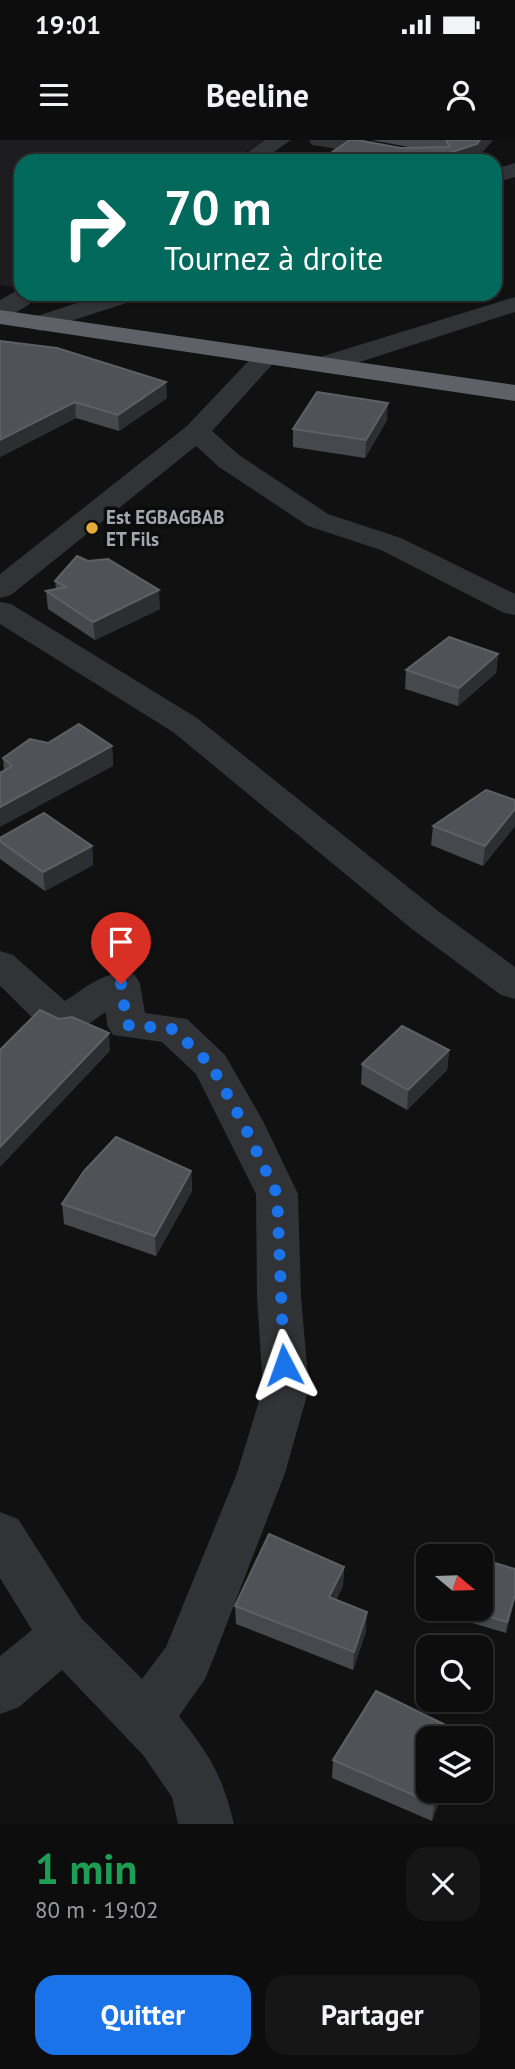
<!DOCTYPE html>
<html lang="fr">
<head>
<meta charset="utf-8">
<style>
	body { margin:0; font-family:"PT Sans",sans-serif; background:#161617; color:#f1f3f6; height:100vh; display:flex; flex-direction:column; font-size:26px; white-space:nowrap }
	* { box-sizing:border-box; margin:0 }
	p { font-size:23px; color:#9a9c9e }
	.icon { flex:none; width:38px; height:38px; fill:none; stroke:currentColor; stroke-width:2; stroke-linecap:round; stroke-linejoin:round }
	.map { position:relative; height:1684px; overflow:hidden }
	.sheet { display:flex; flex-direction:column; background:#0d0d0e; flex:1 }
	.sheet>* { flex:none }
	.hud { position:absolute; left:14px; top:14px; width:488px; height:147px; border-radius:21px; box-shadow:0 2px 5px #0004,0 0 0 2px #2d2d2e; background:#00695c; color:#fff; overflow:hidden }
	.needle { width:46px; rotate:109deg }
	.buttons { position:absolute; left:416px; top:1404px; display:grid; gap:14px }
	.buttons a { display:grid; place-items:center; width:77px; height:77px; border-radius:14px; background:#0d0d0e; box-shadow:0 2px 5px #0004,0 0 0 2px #2d2d2e; font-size:35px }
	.pin { position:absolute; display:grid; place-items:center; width:60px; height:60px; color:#fff; margin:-72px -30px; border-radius:50% 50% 50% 0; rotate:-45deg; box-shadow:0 0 7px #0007 }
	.pin .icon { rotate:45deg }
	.me { position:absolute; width:77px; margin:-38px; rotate:356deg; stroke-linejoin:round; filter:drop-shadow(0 0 5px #0008) }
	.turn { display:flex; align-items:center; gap:24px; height:147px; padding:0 35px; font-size:32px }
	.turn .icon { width:91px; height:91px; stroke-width:2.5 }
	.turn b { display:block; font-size:49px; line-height:60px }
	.round { display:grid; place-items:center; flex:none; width:74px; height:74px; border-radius:21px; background:#161617 }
	.overview { display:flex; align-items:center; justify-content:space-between; height:119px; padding:0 35px }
	h1 { font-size:42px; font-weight:700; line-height:52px; color:#1e9e55 }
	.button { display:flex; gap:14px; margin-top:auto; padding:14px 35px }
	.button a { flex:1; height:80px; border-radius:21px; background:#1a73e8; color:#fff; font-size:28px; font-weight:700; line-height:80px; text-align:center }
	.button a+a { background:#161617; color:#f1f3f6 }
	.status { display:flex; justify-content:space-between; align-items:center; height:49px; padding:0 35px; background:#0d0d0e; direction:ltr }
	.status svg { height:19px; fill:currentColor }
	header { display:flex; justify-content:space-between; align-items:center; height:91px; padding:0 35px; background:#0d0d0e; font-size:32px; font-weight:700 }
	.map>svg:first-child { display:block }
	.built { fill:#1d1d1f }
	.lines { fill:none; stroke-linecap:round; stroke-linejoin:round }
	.street { fill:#323337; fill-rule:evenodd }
	.highway { fill:#5e6167; fill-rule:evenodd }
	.wall { fill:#47484d }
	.shaded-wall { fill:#2d2e31 }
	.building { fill:#515258; stroke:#5e6066; stroke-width:2 }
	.route { stroke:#1a73e8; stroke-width:12; stroke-dasharray:0 21.6 }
	.poi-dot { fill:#e4ab37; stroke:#0c0c0d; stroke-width:2.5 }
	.labels { text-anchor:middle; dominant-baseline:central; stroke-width:7; stroke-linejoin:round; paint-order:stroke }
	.far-poi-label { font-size:19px; font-weight:bold; fill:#a3a7b2; stroke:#0c0c0d; text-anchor:start }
</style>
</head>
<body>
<div class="status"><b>19:01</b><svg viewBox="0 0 49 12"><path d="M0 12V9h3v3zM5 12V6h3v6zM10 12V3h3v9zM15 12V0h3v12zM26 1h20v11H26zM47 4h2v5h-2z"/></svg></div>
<header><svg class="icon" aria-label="menu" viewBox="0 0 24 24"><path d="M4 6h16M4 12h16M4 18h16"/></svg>Beeline<svg class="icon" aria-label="person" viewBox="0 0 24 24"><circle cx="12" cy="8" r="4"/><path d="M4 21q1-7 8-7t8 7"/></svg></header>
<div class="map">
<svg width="515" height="1684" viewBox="0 0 515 1684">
	<rect width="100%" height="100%" fill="#111112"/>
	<polygon class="built" points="0,0 266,0 230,21 21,21 21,145 16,148 0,145"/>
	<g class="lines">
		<g class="street">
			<polygon points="265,0 291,0 261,21 235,21"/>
			<polygon points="309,0 356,0 436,14 444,16 447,21 400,21 320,6 312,5"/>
			<polygon points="515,23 515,37 495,43 495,29"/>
			<path d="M21 148V154H40C32 165 13 175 0 178V160Z"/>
			<polygon points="105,154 142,154 139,159 49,188 40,191 31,188 27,183 31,178"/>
			<polygon points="515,157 515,172 335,230 326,232 317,230 313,224 317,218"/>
			<polygon points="266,209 275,212 279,217 212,291 239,315 328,374 401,398 515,454 515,475 504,473 381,410 308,386 219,327 196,306 11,455 0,458 0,434 187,286 257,212"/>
			<polygon points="0,462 11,464 197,578 438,771 515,827 515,859 501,855 412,789 173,592 0,484"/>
			<path d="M0 811 13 815 65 861C87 847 108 827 135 835L140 844 145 873 187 879 225 915 263 981 298 1054 301 1157 309 1248 285 1333 212 1522 205 1539 179 1576C210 1616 222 1634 234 1684H178L172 1657 143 1615 62 1530 19 1567 0 1574V1516L32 1490 0 1438V1372L18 1379 82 1479 142 1539 166 1507 237 1333 263 1248 257 1157 256 1054 196 934 162 902 113 895 107 885 106 872C93 880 76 895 61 894 43 893 14 858 0 846Z"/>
		</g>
		<polygon class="highway" points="0,170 515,245 515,261 0,184"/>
	</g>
	<g class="wall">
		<polygon points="371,0 493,0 476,19 401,8 414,8"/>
		<polygon points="0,201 167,258 119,291 76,278 0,317"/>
		<polygon points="387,280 365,318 293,307 293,289"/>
		<polygon points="55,441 160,469 95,500 48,469 46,451 56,449"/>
		<polygon points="498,514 496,533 458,566 405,549 406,530"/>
		<polygon points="48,603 112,606 113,626 4,631 3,618"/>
		<polygon points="515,660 515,686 483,726 431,705 433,686"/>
		<polygon points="0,698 92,706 93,725 45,751 0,719"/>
		<polygon points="449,910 447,930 407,970 361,944 362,924"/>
		<polygon points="191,1031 192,1051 156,1116 64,1084 62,1064"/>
		<polygon points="344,1427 343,1446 336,1460 366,1491 353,1530 236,1484 235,1466"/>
		<polygon points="515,1429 515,1459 506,1493 442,1474 443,1468 481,1468"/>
		<polygon points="376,1551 460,1592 460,1598 429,1598 429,1650 443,1650 432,1681 332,1638 333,1620"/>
	</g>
	<g class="shaded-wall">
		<polygon points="480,0 493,0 476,19 470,21 424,21"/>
		<polygon points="166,242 167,258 119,291 118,275"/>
		<polygon points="75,262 76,278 0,317 0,300"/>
		<polygon points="388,263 387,280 365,318 366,300"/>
		<polygon points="159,450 160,469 95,500 93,482"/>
		<polygon points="498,514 496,533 458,566 459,548"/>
		<polygon points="112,606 113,626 0,687 0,667"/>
		<polygon points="515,669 515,686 483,726 485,706"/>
		<polygon points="92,706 93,725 45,751 43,732"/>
		<polygon points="109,893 110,911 0,1027 0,1007"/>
		<polygon points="449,910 447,930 407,970 408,950"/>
		<polygon points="191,1031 192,1051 156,1116 155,1096"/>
		<polygon points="344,1427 343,1446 328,1476 329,1457"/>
		<polygon points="515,1454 515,1459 506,1493 507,1482"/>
		<polygon points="367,1472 366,1491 353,1530 354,1512"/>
		<polygon points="439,1650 443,1650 432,1681 434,1664"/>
	</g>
	<g class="building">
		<polygon points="350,0 357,0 401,8 450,7 446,0 480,0 477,4 424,21 319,21"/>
		<polygon points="0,201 57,208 166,242 118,275 75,262 0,300"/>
		<polygon points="317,252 388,263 366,300 293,289"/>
		<polygon points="77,416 88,421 108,419 159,450 93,482 46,451 66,447 55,441"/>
		<polygon points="449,497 498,514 459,548 406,530"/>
		<polygon points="79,584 112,606 0,667 0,633 12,626 3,618 30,599 48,603"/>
		<polygon points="486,650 515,660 515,669 485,706 433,686"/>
		<polygon points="44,673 92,706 43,732 0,701 0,698"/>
		<polygon points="40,870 59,879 72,877 109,893 0,1007 0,910"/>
		<polygon points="402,886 449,910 408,950 362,924"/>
		<polygon points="116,997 191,1031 155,1096 62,1064 84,1031"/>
		<polygon points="269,1394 344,1427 329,1457 367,1472 354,1512 235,1466"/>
		<polygon points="459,1412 471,1416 458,1416"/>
		<polygon points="481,1419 515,1429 515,1454 507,1482 461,1468 481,1468"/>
		<polygon points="376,1551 460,1592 458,1598 429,1598 429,1650 439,1650 434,1664 333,1620"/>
	</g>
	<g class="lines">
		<polyline class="route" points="121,844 127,885 173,889 211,925 242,981 277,1054 284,1225"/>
	</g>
	<circle class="poi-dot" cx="92" cy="388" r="7"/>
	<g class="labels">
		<g class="far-poi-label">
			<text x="106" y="377">Est EGBAGBAB<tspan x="106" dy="22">ET Fils</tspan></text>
		</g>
	</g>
</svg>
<div class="buttons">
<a><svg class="needle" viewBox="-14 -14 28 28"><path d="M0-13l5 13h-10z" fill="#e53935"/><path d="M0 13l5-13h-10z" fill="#9a9c9e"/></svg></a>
<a><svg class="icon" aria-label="search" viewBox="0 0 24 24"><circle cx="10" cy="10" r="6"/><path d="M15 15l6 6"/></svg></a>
<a><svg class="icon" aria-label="layers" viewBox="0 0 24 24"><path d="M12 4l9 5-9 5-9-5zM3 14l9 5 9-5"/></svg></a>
</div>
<div class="pin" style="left:121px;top:844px;background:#d93025"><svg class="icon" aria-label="arrive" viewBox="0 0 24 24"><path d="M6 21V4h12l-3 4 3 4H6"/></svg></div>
<svg class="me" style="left:284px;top:1225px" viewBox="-20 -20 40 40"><path d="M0-17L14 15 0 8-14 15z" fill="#1a73e8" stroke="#fff" stroke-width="4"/></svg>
<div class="hud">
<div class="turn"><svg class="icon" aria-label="right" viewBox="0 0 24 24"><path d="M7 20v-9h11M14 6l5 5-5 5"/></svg><div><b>70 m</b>Tournez à droite</div></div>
</div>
</div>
<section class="sheet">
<div class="overview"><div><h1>1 min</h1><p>80 m · 19:02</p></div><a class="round"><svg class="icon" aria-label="close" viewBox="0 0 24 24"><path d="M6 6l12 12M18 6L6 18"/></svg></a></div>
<div class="button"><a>Quitter</a><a>Partager</a></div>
</section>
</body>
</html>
